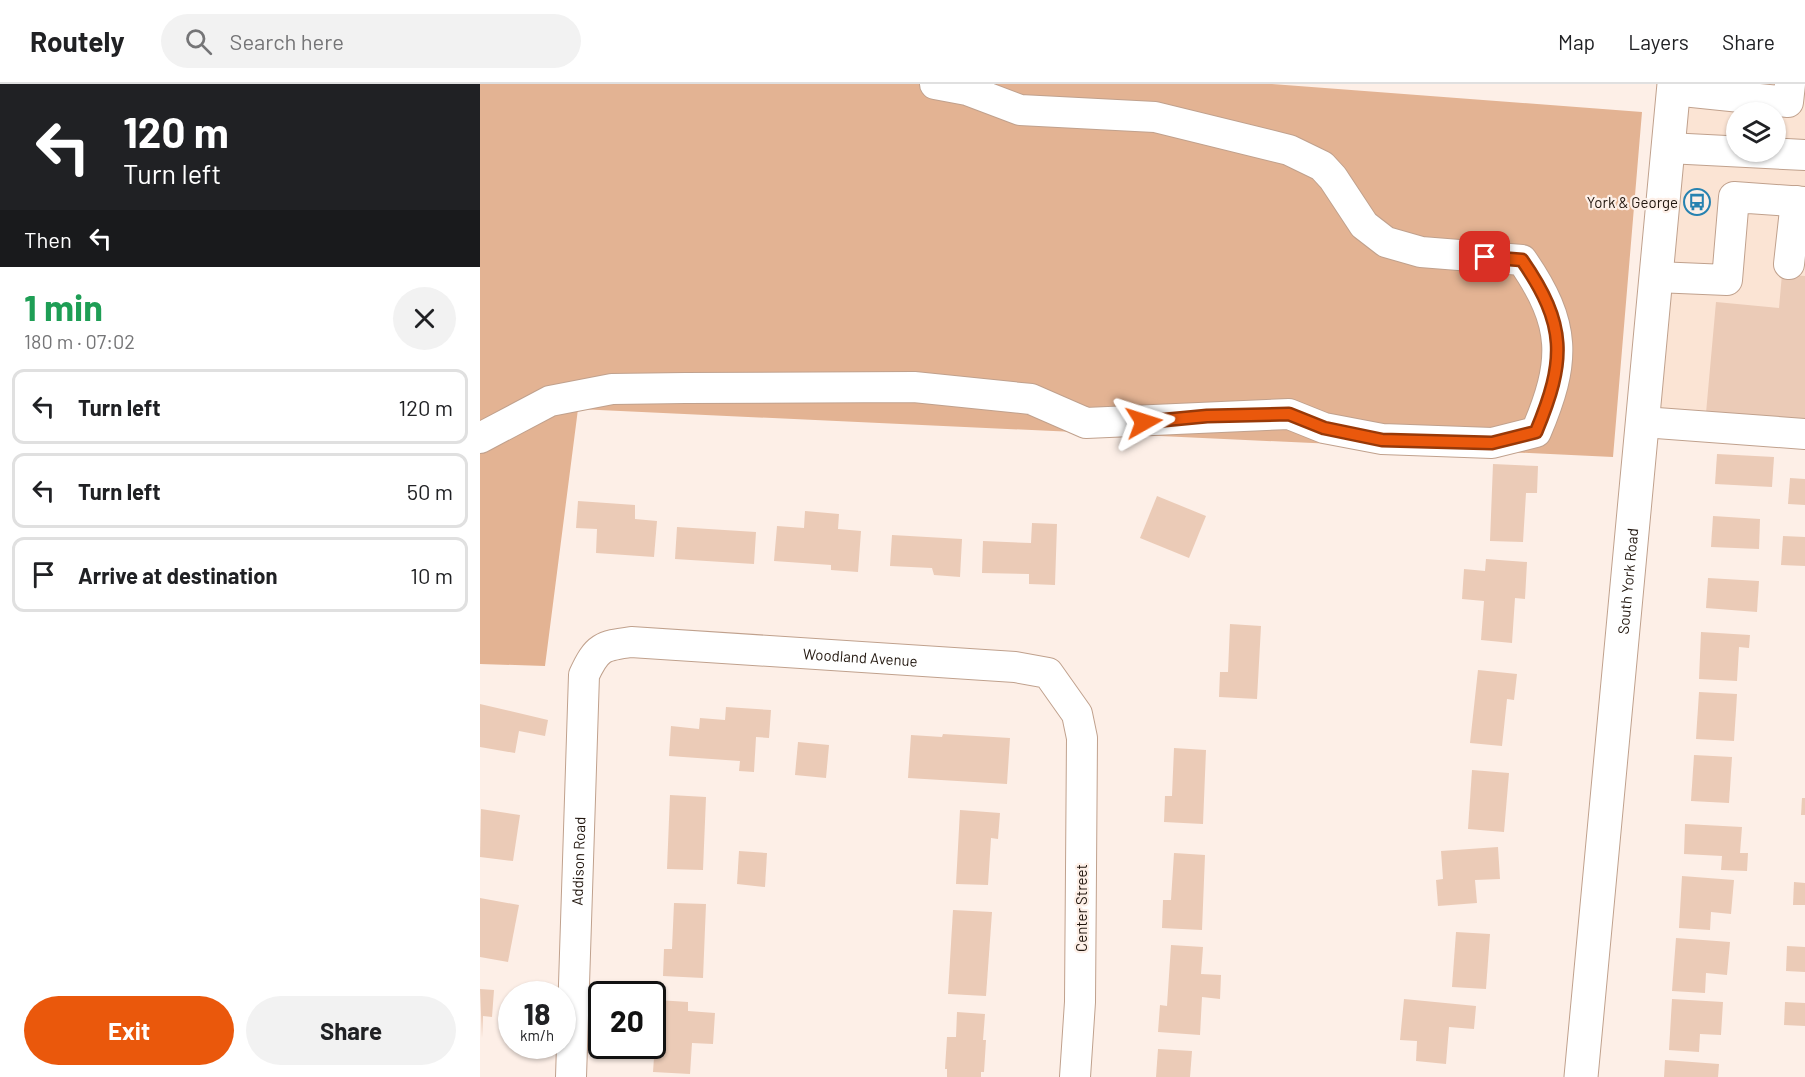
<!DOCTYPE html>
<html lang="en">
<head>
<meta charset="utf-8">
<style>
	body { margin:0; font-family:Barlow,sans-serif; background:#f2f2f2; color:#202124; height:100vh; display:flex; flex-direction:column; font-size:22px; white-space:nowrap }
	* { box-sizing:border-box; margin:0 }
	p { font-size:20px; color:#757577 }
	.icon { flex:none; width:33px; height:33px; fill:none; stroke:currentColor; stroke-width:2; stroke-linecap:round; stroke-linejoin:round }
	.map { position:relative; flex:1; overflow:hidden }
	.details { display:flex; flex-direction:column; background:#fff; width:480px }
	.details>* { flex:none }
	.top-card { background:#202124; color:#fff; overflow:hidden }
	.tools { position:absolute; left:1246px; top:18px; display:grid; gap:12px }
	.tools a { display:grid; place-items:center; width:60px; height:60px; border-radius:50%; background:#fff; box-shadow:0 2px 4px #0004; font-size:30px }
	.speed { position:absolute; left:18px; top:897px; display:flex; gap:12px; font-size:30px; font-weight:700; text-align:center }
	.speed>* { display:grid; place-content:center; width:78px; height:78px; border-radius:50%; background:#fff; box-shadow:0 2px 4px #0004; line-height:1 }
	.speed small { font-size:15px; font-weight:400 }
	.speed .limit { border:3px solid #111; border-radius:9px; background:#fff; color:#111 }
	.pin { position:absolute; display:grid; place-items:center; width:51px; height:51px; color:#fff; margin:-26px; border-radius:12px; box-shadow:0 3px 9px #0006 }
	.me { position:absolute; width:66px; margin:-33px; rotate:84deg; stroke-linejoin:round; filter:drop-shadow(0 0 4px #0008) }
	.turn { display:flex; align-items:center; gap:21px; height:126px; padding:0 24px; font-size:27px }
	.turn .icon { width:78px; height:78px; stroke-width:2.5 }
	.turn b { display:block; font-size:42px; line-height:51px }
	.then { display:flex; align-items:center; height:57px; padding:0 24px; background:#0003; gap:12px; font-size:22px }
	.round { display:grid; place-items:center; flex:none; width:63px; height:63px; border-radius:32px; background:#f2f2f2 }
	.overview { display:flex; align-items:center; justify-content:space-between; height:102px; padding:0 24px }
	h1 { font-size:36px; font-weight:700; line-height:45px; color:#1e9e55 }
	.cta { display:flex; gap:12px; margin-top:auto; padding:12px 24px }
	.cta a { flex:1; height:69px; border-radius:36px; background:#ea580c; color:#fff; font-size:24px; font-weight:700; line-height:69px; text-align:center }
	.cta a+a { background:#f2f2f2; color:#202124 }
	ul { padding:0; list-style:none }
	li { display:flex; align-items:center; gap:18px; height:75px; margin:0 12px 9px; padding:0 12px; border:3px solid #e0e0e0; border-radius:12px }
	li div { flex:1 }
	li b { display:block; font-size:22px }
	li em { font-style:normal }
	header { display:flex; align-items:center; gap:36px; box-sizing:border-box; height:84px; padding:0 30px; background:#fff; border-bottom:2px solid #e0e0e0 }
	header strong { font-size:28px }
	nav { display:flex; gap:33px; margin-inline-start:auto; font-size:21px }
	.search { width:420px; height:54px; background:#f2f2f2; display:flex; align-items:center; gap:15px; box-sizing:border-box; padding:0 21px; border-radius:33px; color:#757577; font-size:22px }
	main { display:flex; flex:1; min-height:0 }
	.map>svg:first-child { display:block }
	.built { fill:#fbe4d4 }
	.green { fill:#e3b393 }
	.building { fill:#ebcbb7 }
	.lines { fill:none; stroke-linecap:round; stroke-linejoin:round }
	.minor-casing { stroke:#c0a18d; stroke-width:32 }
	.major-casing { stroke:#c0a18d; stroke-width:35 }
	.minor { stroke:#fff; stroke-width:30 }
	.major { stroke:#fff; stroke-width:33 }
	.route-casing { stroke:#983908; stroke-width:15 }
	.route { stroke:#ea580c; stroke-width:10 }
	.labels { text-anchor:middle; dominant-baseline:central; stroke-width:4.5; stroke-linejoin:round; paint-order:stroke }
	.poi-label { font-size:15px; fill:#21160e; stroke:#fdefe7; text-anchor:end }
	.street-label { font-size:15px; fill:#21160e; stroke:#fdefe7 }
</style>
</head>
<body>
<header>
<strong>Routely</strong>
<div class="search"><svg class="icon" aria-label="search" viewBox="0 0 24 24"><circle cx="10" cy="10" r="6"/><path d="M15 15l6 6"/></svg>Search here</div>
<nav><a>Map</a><a>Layers</a><a>Share</a></nav>
</header>
<main>
<section class="details">
<div class="top-card">
<div class="turn"><svg class="icon" aria-label="left" viewBox="0 0 24 24"><path d="M17 20v-9H6M10 6l-5 5 5 5"/></svg><div><b>120 m</b>Turn left</div></div>
<div class="then">Then<svg class="icon" aria-label="left" viewBox="0 0 24 24"><path d="M17 20v-9H6M10 6l-5 5 5 5"/></svg></div>
</div>
<div class="overview"><div><h1>1 min</h1><p>180 m · 07:02</p></div><a class="round"><svg class="icon" aria-label="close" viewBox="0 0 24 24"><path d="M6 6l12 12M18 6L6 18"/></svg></a></div>
<ul>
<li><svg class="icon" aria-label="left" viewBox="0 0 24 24"><path d="M17 20v-9H6M10 6l-5 5 5 5"/></svg><div><b>Turn left</b></div><em>120 m</em></li>
<li><svg class="icon" aria-label="left" viewBox="0 0 24 24"><path d="M17 20v-9H6M10 6l-5 5 5 5"/></svg><div><b>Turn left</b></div><em>50 m</em></li>
<li><svg class="icon" aria-label="arrive" viewBox="0 0 24 24"><path d="M6 21V4h12l-3 4 3 4H6"/></svg><div><b>Arrive at destination</b></div><em>10 m</em></li>
</ul>
<div class="cta"><a>Exit</a><a>Share</a></div>
</section>
<div class="map">
<svg width="1325" height="993" viewBox="0 0 1325 993">
	<rect width="100%" height="100%" fill="#fdefe7"/>
	<g class="built">
		<polygon points="1199,0 1325,0 1325,67 1296,65 1296,28 1257,28 1257,63 1193,59"/>
		<polygon points="1192,70 1325,77 1325,359 1167,344"/>
	</g>
	<polygon class="green" points="0,0 792,0 1162,28 1133,373 98,325 65,582 0,580"/>
	<g class="building">
		<polygon points="1302,190 1325,192 1325,346 1226,329 1236,218 1299,224"/>
		<polygon points="1237,370 1294,373 1292,403 1235,400"/>
		<polygon points="1013,380 1058,382 1057,409 1046,409 1043,458 1010,457"/>
		<polygon points="1310,394 1325,395 1325,421 1308,420"/>
		<polygon points="677,412 726,432 709,474 660,454"/>
		<polygon points="98,417 155,421 155,435 177,437 174,473 116,469 117,445 96,444"/>
		<polygon points="325,427 359,430 358,445 381,447 378,488 351,486 351,481 294,477 297,442 324,444"/>
		<polygon points="1233,432 1280,435 1279,465 1231,463"/>
		<polygon points="552,439 577,440 575,501 549,500 549,490 502,489 503,457 551,459"/>
		<polygon points="197,443 276,448 274,480 195,475"/>
		<polygon points="412,451 482,455 480,493 454,491 452,484 410,482"/>
		<polygon points="1303,452 1325,453 1325,482 1301,481"/>
		<polygon points="1006,475 1047,478 1045,515 1035,514 1032,559 1001,556 1004,517 982,515 984,485 1005,487"/>
		<polygon points="1228,494 1279,497 1277,528 1226,524"/>
		<polygon points="750,540 781,542 777,615 739,613 740,588 748,588"/>
		<polygon points="1221,548 1270,551 1269,564 1259,563 1257,597 1219,595"/>
		<polygon points="998,586 1037,590 1034,616 1027,615 1022,662 990,659"/>
		<polygon points="1219,608 1257,610 1254,657 1216,655"/>
		<polygon points="0,620 68,636 65,652 39,647 35,669 0,663"/>
		<polygon points="246,623 291,626 289,654 276,653 274,688 259,687 260,677 189,672 191,642 219,645 220,634 245,636"/>
		<polygon points="463,650 530,654 527,700 428,694 431,651 462,653"/>
		<polygon points="318,658 349,661 346,694 315,691"/>
		<polygon points="694,664 726,666 723,740 684,738 685,712 692,712"/>
		<polygon points="1214,671 1252,673 1249,719 1211,717"/>
		<polygon points="992,686 1029,689 1024,748 988,745"/>
		<polygon points="190,711 226,713 223,786 187,785"/>
		<polygon points="1322,714 1325,714 1325,731 1321,731"/>
		<polygon points="1,725 40,731 33,777 0,773"/>
		<polygon points="480,726 520,729 518,755 511,754 508,801 476,800"/>
		<polygon points="1205,740 1262,743 1260,769 1268,769 1267,787 1241,786 1242,772 1204,770"/>
		<polygon points="1018,763 1020,795 995,796 997,819 958,822 956,796 963,795 961,767"/>
		<polygon points="259,767 287,769 285,803 257,800"/>
		<polygon points="694,769 725,771 722,846 682,844 683,816 691,816"/>
		<polygon points="1202,792 1254,796 1251,830 1231,828 1230,846 1199,844"/>
		<polygon points="1314,798 1325,799 1325,821 1313,821"/>
		<polygon points="0,814 39,821 28,878 0,873"/>
		<polygon points="194,819 226,820 223,894 183,892 184,865 192,865"/>
		<polygon points="473,826 512,828 506,912 468,910"/>
		<polygon points="976,848 1010,850 1006,905 972,903"/>
		<polygon points="1196,854 1250,858 1247,891 1226,889 1225,909 1192,907"/>
		<polygon points="691,861 723,863 721,890 741,891 740,915 722,913 720,951 678,948 680,921 687,922"/>
		<polygon points="1307,862 1325,863 1325,888 1306,887"/>
		<polygon points="0,905 14,906 12,933 3,932 2,954"/>
		<polygon points="924,915 996,922 994,945 969,943 966,980 936,977 937,957 920,956"/>
		<polygon points="1192,915 1243,918 1241,951 1220,950 1219,968 1189,966"/>
		<polygon points="178,916 208,918 208,927 235,929 233,960 212,959 210,990 173,988"/>
		<polygon points="1305,918 1325,919 1325,942 1304,941"/>
		<polygon points="477,928 505,930 503,956 506,956 504,988 501,988 501,993 467,993 467,985 465,985 467,953 476,953"/>
		<polygon points="678,965 712,967 710,993 676,993"/>
		<polygon points="1185,976 1239,980 1238,993 1184,993"/>
	</g>
	<g class="lines">
		<defs>
			<g id="minor">
				<polyline points="1193,6 1308,18 1310,0"/>
				<polyline points="1188,64 1325,71"/>
				<polyline points="1309,180 1316,117"/>
				<polyline points="1176,193 1247,196 1254,113 1325,118"/>
				<polyline points="1163,338 1325,350"/>
				<path d="M0 354 70 317 132 305 205 304 434 303 551 315 606 339 809 330 844 344 902 355 1012 359 1056 348C1086 277 1087 241 1042 176L941 168 906 158 884 141 853 94 842 82 809 66 675 33 540 26 487 6 455 0"/>
				<path id="s1" d="M91 993 104 591C117 563 122 562 151 558L535 583 568 589 597 630 602 654 600 918 595 993"/>
			</g>
			<g id="major">
				<path id="s2" d="M1101 993 1194 0"/>
			</g>
		</defs>
		<use href="#minor" class="minor-casing"/>
		<use href="#major" class="major-casing"/>
		<use href="#minor" class="minor"/>
		<use href="#major" class="major"/>
	</g>
	<g class="lines">
		<defs>
			<path id="route" d="M664 338 727 332 809 330 844 344 902 356 1012 359 1056 348C1086 276 1087 241 1042 176L1005 173"/>
		</defs>
		<use href="#route" class="route-casing"/>
		<use href="#route" class="route"/>
	</g>
	<defs>
		<symbol id="bus-ring" viewBox="-11 -11 22 22"><circle r="9.5" fill="#fdefe7" stroke="#2782b0" stroke-width="1.5"/><path d="M-5-6H5V4H4V6H2V4H-2V6H-4V4H-5ZM-3.5-4V0h7V-4ZM-3.5 1.2v1.5H-2V1.2ZM2 1.2v1.5H3.5V1.2Z" fill="#2782b0"/></symbol>
	</defs>
	<g fill-rule="evenodd">
		<use href="#bus-ring" x="1202" y="103" width="30" height="30"/>
	</g>
	<g class="labels">
		<g class="poi-label">
			<text x="1198" y="118">York &amp; George</text>
		</g>
		<g class="street-label">
			<text stroke="none"><textPath href="#s2" startOffset="498">South York Road</textPath></text>
			<text stroke="none"><textPath href="#s1" startOffset="694">Woodland Avenue</textPath></text>
			<text stroke="none"><textPath href="#s1" startOffset="216">Addison Road</textPath></text>
			<text transform="translate(601 824) rotate(-90)">Center Street</text>
		</g>
	</g>
</svg>
<div class="tools">
<a><svg class="icon" aria-label="layers" viewBox="0 0 24 24"><path d="M12 4l9 5-9 5-9-5zM3 14l9 5 9-5"/></svg></a>
</div>
<div class="speed"><div>18<small>km/h</small></div><div class="limit">20</div></div>
<div class="pin" style="left:1005px;top:173px;background:#d93025"><svg class="icon" aria-label="arrive" viewBox="0 0 24 24"><path d="M6 21V4h12l-3 4 3 4H6"/></svg></div>
<svg class="me" style="left:664px;top:338px" viewBox="-20 -20 40 40"><path d="M0-17L14 15 0 8-14 15z" fill="#ea580c" stroke="#fff" stroke-width="4"/></svg>
</div>
</main>
</body>
</html>
